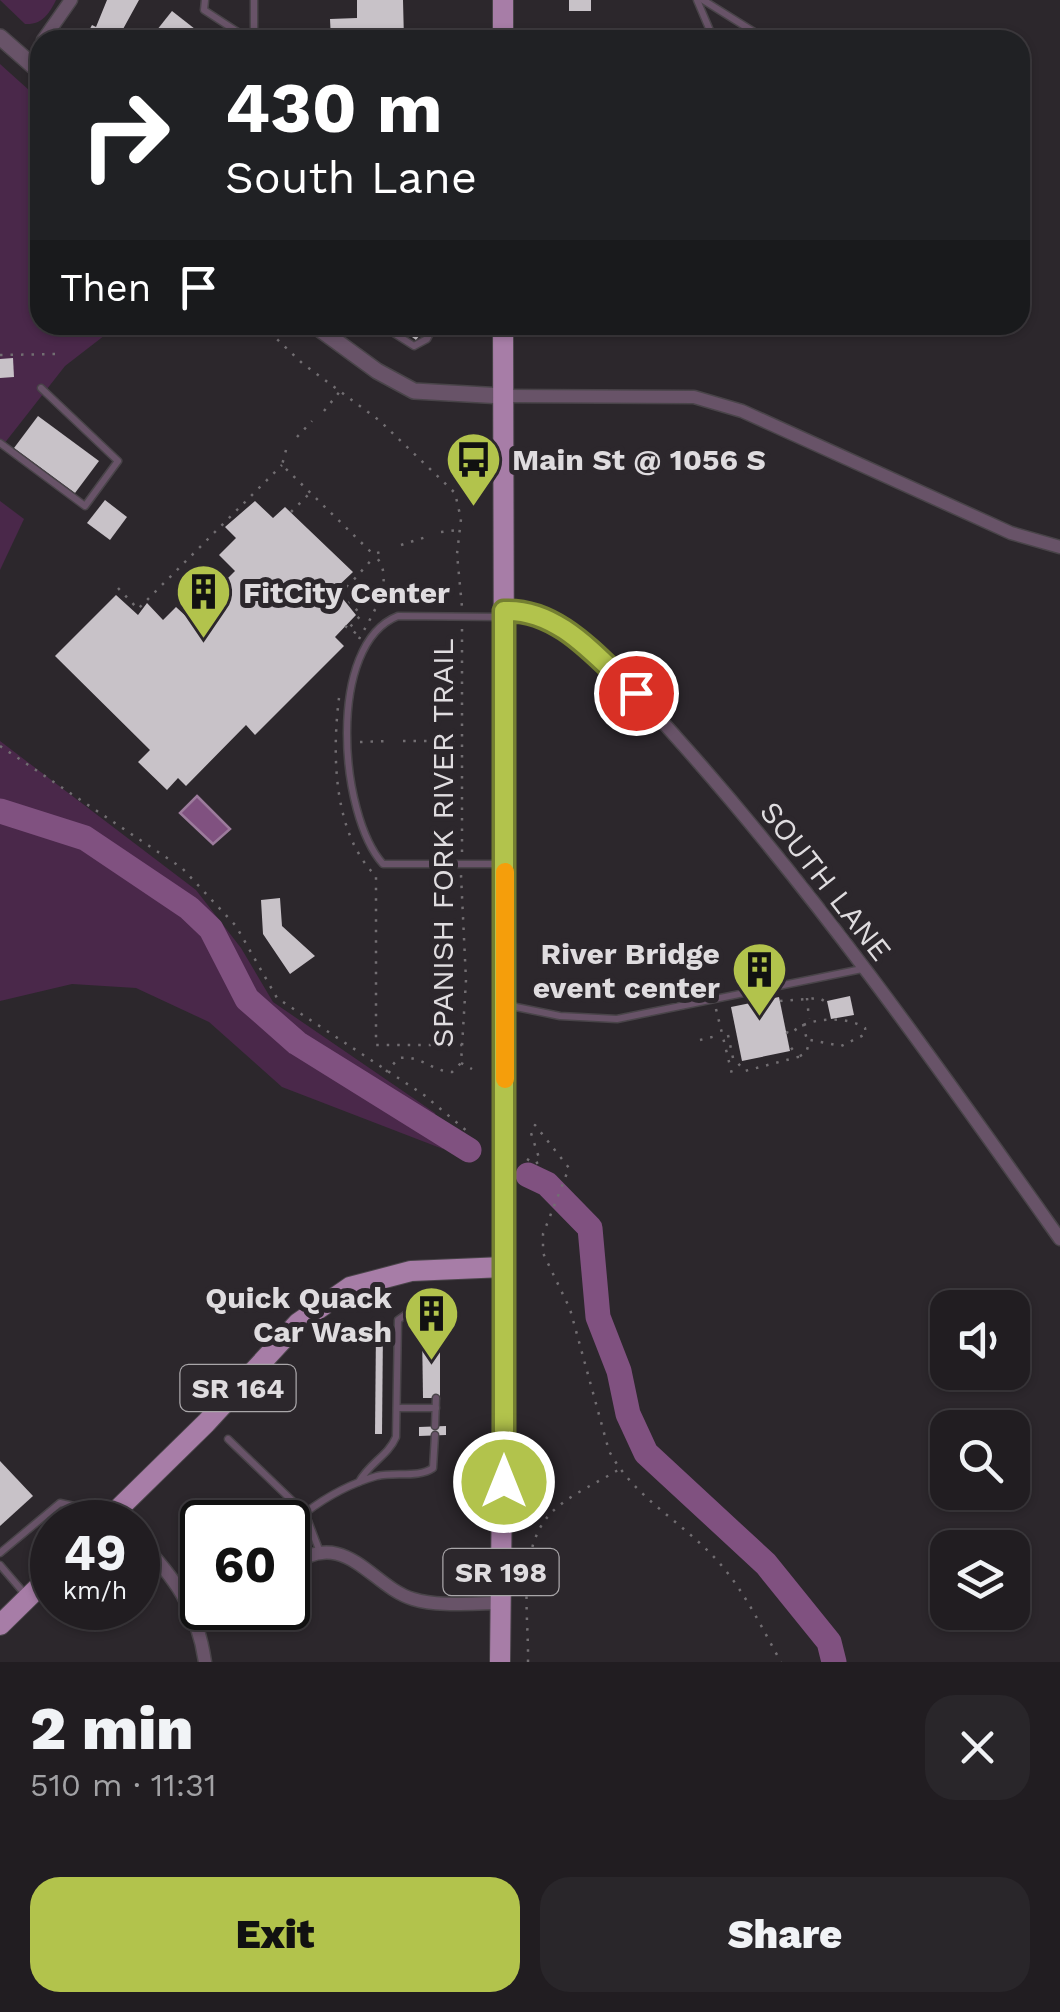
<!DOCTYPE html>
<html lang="en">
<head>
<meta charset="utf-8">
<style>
	body { margin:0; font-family:"Work Sans",sans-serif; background:#29262a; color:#f1f3f6; height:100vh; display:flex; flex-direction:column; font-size:38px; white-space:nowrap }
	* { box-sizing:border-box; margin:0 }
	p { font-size:32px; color:#a2a2a5 }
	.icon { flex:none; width:55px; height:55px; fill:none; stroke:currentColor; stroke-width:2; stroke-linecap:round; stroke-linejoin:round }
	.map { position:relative; height:1662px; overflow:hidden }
	.side { display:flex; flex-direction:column; background:#211d21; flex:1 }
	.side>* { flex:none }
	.hud { position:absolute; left:30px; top:30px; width:1000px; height:305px; border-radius:30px; box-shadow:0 2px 8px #0004,0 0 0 2px #3e3b3f; background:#202124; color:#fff; overflow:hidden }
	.controls { position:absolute; left:930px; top:1290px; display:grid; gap:20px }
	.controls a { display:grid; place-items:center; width:100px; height:100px; border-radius:20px; background:#211d21; box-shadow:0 2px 8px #0004,0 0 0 2px #3e3b3f; font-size:50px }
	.speed { position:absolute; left:30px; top:1500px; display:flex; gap:20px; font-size:50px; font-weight:700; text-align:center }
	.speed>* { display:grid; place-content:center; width:130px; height:130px; border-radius:50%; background:#211d21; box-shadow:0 2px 8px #0004,0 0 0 2px #3e3b3f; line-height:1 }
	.speed small { font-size:25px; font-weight:400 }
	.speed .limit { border:5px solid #111; border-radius:15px; background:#fff; color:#111 }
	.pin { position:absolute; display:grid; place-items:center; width:85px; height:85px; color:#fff; margin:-42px; border:5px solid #fff; border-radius:50%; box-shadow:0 2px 10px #0007 }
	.me { position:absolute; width:110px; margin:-55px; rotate:0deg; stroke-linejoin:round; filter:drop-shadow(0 0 8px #0008) }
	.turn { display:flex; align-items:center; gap:35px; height:210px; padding:0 30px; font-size:45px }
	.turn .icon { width:130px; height:130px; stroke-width:2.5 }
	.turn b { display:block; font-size:70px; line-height:85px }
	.then { display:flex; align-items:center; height:95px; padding:0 30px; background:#0003; gap:20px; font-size:38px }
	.round { display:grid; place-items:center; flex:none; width:105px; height:105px; border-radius:30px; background:#29262a }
	.overview { display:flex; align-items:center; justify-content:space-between; height:170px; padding:0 30px }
	h1 { font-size:60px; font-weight:800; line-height:75px }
	.button { display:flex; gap:20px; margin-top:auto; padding:20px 30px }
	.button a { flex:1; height:115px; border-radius:30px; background:#b2c34c; color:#111; font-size:40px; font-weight:800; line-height:115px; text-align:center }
	.button a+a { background:#29262a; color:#f1f3f6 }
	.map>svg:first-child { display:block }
	.green { fill:#4a284a }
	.water { fill:#805180; stroke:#9c7b9c; stroke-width:2.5 }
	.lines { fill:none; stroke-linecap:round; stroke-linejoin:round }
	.river { stroke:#805180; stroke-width:25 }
	.building { fill:#c8c2c8 }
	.service-casing { stroke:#494449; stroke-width:9 }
	.minor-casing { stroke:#494449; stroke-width:15 }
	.tertiary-casing { stroke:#494449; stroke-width:18 }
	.primary-casing { stroke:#494449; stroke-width:22 }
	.path { stroke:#726e72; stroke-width:2.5; stroke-dasharray:2.5 8; stroke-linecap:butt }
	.service { stroke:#685368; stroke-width:6 }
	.minor { stroke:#685368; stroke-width:12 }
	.tertiary { stroke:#685368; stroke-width:15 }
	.primary { stroke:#a77da7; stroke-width:20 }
	.primary-bridge-casing { stroke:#494449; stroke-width:22; stroke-linecap:butt }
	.primary-bridge { stroke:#a77da7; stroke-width:20 }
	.route-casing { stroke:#747f31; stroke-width:25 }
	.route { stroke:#b2c34c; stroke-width:18 }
	.slow { stroke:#f59e0b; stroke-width:18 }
	.labels { text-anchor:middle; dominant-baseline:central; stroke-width:10; stroke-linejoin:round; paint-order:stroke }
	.shield { fill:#2c272c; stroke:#a9a6a9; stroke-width:2.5 }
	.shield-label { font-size:28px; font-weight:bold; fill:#dfdcdf }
	.poi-label { font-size:30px; font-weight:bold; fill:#dfdcdf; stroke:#2c272c; text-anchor:start }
	.street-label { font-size:30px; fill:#dfdcdf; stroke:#2c272c }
</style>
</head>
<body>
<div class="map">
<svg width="1060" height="1662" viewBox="0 0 1060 1662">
	<rect width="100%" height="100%" fill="#2c272c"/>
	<g class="green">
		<path d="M0 0H56C49 14 42 25 25 24Z"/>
		<polygon points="0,64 40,100 40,325 118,325 65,366 0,449"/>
		<polygon points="0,501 24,519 0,570"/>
		<polygon points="0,741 196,890 241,948 273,1002 435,1113 443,1149 282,1087 209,1022 136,988 72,984 0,1001"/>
	</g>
	<polygon class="water" points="197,796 230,829 213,844 180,813"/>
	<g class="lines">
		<g class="river">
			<polyline points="0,811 85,838 189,908 211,929 247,999 297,1043 469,1150"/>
			<polyline points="528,1175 547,1184 590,1228 598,1317 619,1371 628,1414 646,1453 766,1564 829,1642 834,1662"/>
		</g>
	</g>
	<g class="building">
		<polygon points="107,0 139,0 117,40 84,40 92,25 96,27"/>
		<polygon points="357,0 403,0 404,40 331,40 330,19 357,18"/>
		<rect x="569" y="0" width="22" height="11"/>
		<polygon points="172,11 209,40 149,40"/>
		<polygon points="396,325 428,325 416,340"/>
		<polygon points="13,358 14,377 0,378 0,359"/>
		<polygon points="38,416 99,461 75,493 14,448"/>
		<polygon points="105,500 127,517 110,540 87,523"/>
		<polygon points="255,501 273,518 285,507 353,572 335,589 356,615 335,637 344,646 255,735 246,725 186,786 178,778 167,790 138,762 150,750 55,656 116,595 138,615 147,603 163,620 176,607 188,618 235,571 219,555 236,538 225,527"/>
		<polygon points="280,898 282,926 315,956 290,974 263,934 261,900"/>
		<polygon points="850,996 854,1015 831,1019 827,1001"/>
		<polygon points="779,997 790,1051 742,1061 731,1007"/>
		<polygon points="376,1329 383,1329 382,1434 375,1434"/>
		<polygon points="422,1329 440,1329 440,1398 423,1398"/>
		<polygon points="446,1426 446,1435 419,1436 419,1427"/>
		<polygon points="0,1461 33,1496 0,1526"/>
	</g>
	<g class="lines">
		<defs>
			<g id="service">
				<polyline points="205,0 204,10 247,38 254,33 254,0"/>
				<polyline points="697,0 714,40"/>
				<polyline points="703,0 767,40"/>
				<polyline points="381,325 414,346 427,339 434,325"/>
				<polyline points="0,443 85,506 118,461 41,388"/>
				<path d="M500 864H383C339 815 326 644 398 616L503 617"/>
				<polyline points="511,1006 560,1016 617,1019 862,969"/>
				<polyline points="398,1408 436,1408"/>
				<polyline points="435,1426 436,1398"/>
				<polyline points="228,1439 305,1513 320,1552"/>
				<path d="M359 1482C369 1463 388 1456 396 1437L398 1320 408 1313 431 1312 436 1328"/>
				<path d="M305 1513C326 1497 352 1483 377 1476 395 1472 419 1478 433 1468L435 1435"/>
				<polyline points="0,1553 60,1503 79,1507 96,1522"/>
				<polyline points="0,1565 24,1593"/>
			</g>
			<g id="minor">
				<polyline points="43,40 71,0"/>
				<polyline points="503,396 694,397 742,411 1011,533 1060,547"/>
				<path d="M504 611C523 610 538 613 555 622 592 641 647 705 676 737 816 893 939 1068 1060 1239"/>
				<path d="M138 1539C175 1578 197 1608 205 1662"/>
				<path d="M288 1568C345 1524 370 1586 413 1599 439 1607 473 1603 500 1603"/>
			</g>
			<g id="tertiary">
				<polyline points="0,37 40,72"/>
				<polyline points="314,325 377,371 414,391 503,396"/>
			</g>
			<g id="primary">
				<polyline points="503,40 503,0"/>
				<polyline points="503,325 505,1074"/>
				<polyline points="105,1522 206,1423 298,1323 350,1287 411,1271 504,1267"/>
				<polyline points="0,1625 52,1574"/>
				<polyline points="500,1662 505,1218"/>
			</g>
		</defs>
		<use href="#service" class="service-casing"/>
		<use href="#minor" class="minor-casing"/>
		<use href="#tertiary" class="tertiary-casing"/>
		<use href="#primary" class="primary-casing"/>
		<g class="path">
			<polyline points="262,325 302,363 380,421 455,493 461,519 457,554 462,607"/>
			<polyline points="0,355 57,354"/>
			<polyline points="324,411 341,390"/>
			<polyline points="297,437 312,421"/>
			<polyline points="286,450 282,465 373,554 385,551"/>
			<polyline points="291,512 310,493"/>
			<polyline points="441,532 459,530"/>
			<polyline points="401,545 426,537"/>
			<polyline points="118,588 138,609 282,465"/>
			<polyline points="342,593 361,615 349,628"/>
			<polyline points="340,595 375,556"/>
			<polyline points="345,626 360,636"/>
			<path d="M359 639C371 617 399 576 373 554"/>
			<path d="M339 698C332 754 333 834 376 876V1045H462"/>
			<polyline points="403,741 428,741"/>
			<polyline points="442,741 460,740"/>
			<polyline points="360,742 388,741"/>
			<polyline points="0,746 182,868 236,926 277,998 424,1095 468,1132"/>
			<polyline points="462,852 462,625"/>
			<polyline points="807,998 809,1019"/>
			<polyline points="780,1001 819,998 828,1003"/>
			<polyline points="716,1009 732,1074"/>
			<polyline points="803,1024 807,1040"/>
			<path d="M786 1032 791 1034C805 1017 846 1015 865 1028L866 1034 841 1046 810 1040 806 1053 798 1057"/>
			<polyline points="728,1035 733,1058 745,1071 798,1057 789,1045"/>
			<polyline points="700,1040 720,1035"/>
			<polyline points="461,1063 472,1069"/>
			<path d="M386 1072 399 1058C421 1055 431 1071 452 1072L461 1063 466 980 461 875"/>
			<path d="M527 1159 535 1164 540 1161 531 1133 535 1125 569 1168 543 1234V1253L570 1309 609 1451C632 1494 674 1517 708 1551 741 1583 759 1623 781 1662"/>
			<path d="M528 1662C529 1615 516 1548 552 1512 569 1495 597 1483 618 1470"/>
		</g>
		<use href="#service" class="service"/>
		<use href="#minor" class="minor"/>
		<use href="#tertiary" class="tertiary"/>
		<use href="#primary" class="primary"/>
		<defs>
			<polyline id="primary-bridge" points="505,1074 505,1218"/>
		</defs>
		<use href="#primary-bridge" class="primary-bridge-casing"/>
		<use href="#primary-bridge" class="primary-bridge"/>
	</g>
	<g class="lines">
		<defs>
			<path id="route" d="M504 1482V611C559 608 598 659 636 693"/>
		</defs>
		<use href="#route" class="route-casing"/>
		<use href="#route" class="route"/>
		<polyline class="slow" points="505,1079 505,872"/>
	</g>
	<defs>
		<symbol id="bus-pin" viewBox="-11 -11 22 30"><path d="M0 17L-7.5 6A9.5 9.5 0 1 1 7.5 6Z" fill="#b2c34c" stroke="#2c272c"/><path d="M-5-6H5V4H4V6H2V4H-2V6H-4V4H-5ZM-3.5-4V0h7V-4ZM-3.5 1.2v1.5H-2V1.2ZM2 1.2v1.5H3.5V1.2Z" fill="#111"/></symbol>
		<symbol id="building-pin" viewBox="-11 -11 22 30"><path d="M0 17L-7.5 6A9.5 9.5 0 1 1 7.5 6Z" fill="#b2c34c" stroke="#2c272c"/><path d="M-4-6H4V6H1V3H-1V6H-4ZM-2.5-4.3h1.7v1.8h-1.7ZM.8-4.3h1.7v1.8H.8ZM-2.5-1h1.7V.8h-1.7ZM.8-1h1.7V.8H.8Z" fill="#111"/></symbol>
	</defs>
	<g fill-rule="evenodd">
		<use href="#bus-pin" x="442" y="428" width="63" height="86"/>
		<use href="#building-pin" x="172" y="560" width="63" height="86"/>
		<use href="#building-pin" x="728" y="938" width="63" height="86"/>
		<use href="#building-pin" x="400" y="1282" width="63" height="86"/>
	</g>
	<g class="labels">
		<g class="shield">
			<rect x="180.5" y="1365" width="115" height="46" rx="8"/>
			<rect x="443.5" y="1549" width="115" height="46" rx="8"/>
		</g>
		<g class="shield-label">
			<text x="238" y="1388">SR 164</text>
			<text x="501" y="1572">SR 198</text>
		</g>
		<g class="poi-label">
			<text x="512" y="459">Main St @ 1056 S</text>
			<text x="243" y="592">FitCity Center</text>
			<text x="720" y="953" text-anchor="end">River Bridge<tspan x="720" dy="34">event center</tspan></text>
			<text x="392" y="1297" text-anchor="end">Quick Quack<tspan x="392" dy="34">Car Wash</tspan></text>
		</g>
		<g class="street-label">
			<text transform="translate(442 843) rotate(-90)">SPANISH FORK RIVER TRAIL</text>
			<text transform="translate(826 881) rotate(52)">SOUTH LANE</text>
		</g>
	</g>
</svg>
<div class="controls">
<a><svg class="icon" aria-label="sound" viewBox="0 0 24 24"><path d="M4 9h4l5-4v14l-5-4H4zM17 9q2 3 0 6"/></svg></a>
<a><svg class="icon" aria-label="search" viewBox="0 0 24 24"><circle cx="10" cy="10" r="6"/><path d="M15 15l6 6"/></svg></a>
<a><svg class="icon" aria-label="layers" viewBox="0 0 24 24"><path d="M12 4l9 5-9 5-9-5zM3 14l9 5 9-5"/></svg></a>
</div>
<div class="speed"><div>49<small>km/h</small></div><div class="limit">60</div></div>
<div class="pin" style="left:636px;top:693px;background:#d93025"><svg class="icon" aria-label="arrive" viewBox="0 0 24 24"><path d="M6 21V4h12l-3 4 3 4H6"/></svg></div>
<svg class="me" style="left:504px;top:1482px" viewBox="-20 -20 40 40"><circle r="17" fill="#b2c34c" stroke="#fff" stroke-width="3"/><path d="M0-11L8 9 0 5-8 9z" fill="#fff"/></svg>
<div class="hud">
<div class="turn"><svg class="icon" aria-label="right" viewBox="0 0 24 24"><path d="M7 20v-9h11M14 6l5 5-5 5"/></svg><div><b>430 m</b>South Lane</div></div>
<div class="then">Then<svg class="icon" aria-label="arrive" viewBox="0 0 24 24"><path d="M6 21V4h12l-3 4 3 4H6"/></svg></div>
</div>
</div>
<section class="side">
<div class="overview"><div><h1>2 min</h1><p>510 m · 11:31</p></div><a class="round"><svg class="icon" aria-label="close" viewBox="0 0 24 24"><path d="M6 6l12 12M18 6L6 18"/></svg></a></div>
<div class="button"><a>Exit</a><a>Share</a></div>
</section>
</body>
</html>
